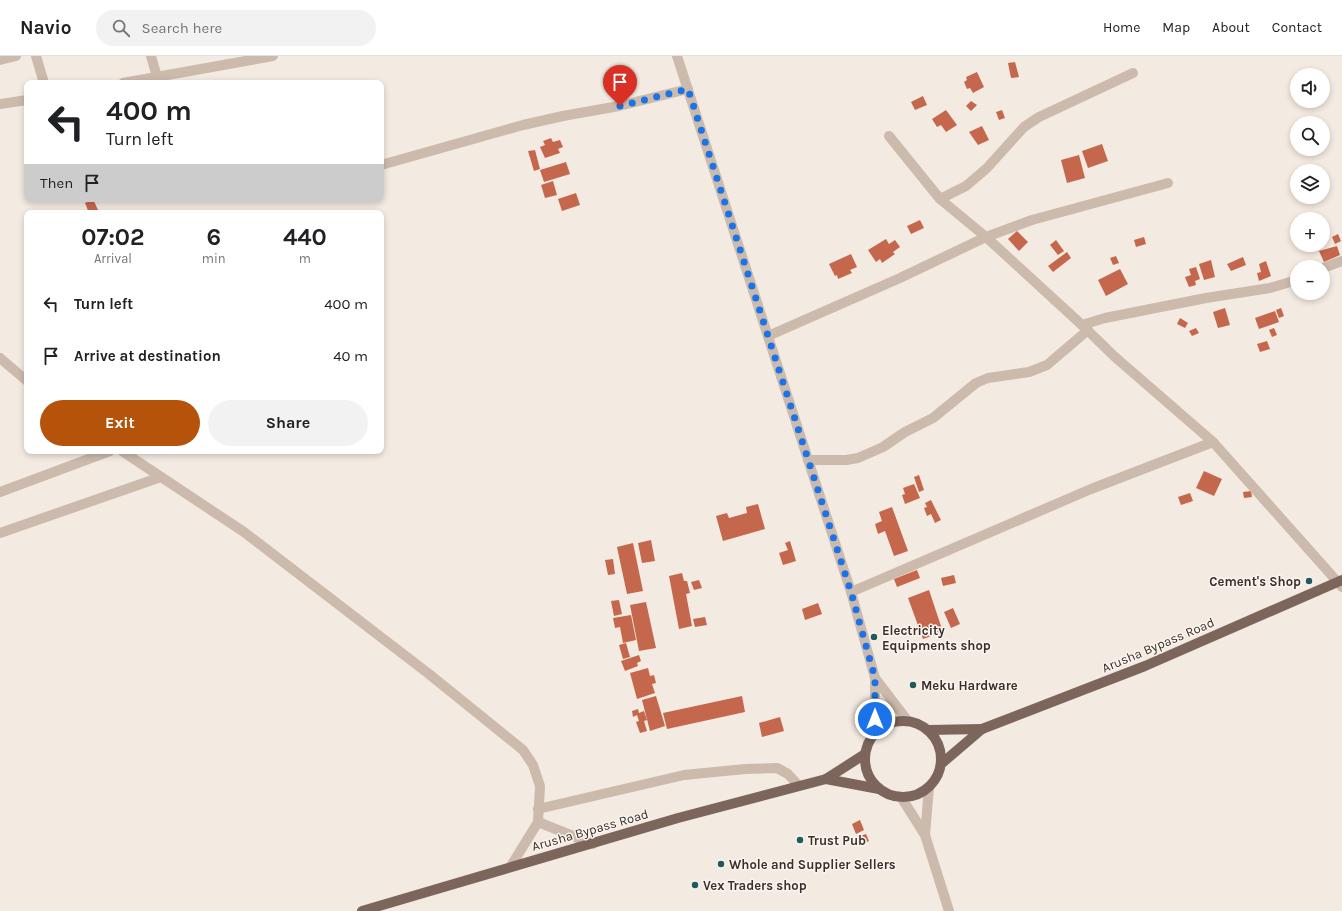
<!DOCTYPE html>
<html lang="en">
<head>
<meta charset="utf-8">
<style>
	body { margin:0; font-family:Karla,sans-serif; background:#f2f2f2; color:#202124; height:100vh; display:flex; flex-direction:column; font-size:15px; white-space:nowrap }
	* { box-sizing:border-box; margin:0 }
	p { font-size:13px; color:#757577 }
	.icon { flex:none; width:22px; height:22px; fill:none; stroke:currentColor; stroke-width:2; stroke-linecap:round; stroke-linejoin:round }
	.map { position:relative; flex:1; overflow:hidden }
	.side { position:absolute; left:24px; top:154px; width:360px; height:244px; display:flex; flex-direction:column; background:#fff; border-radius:8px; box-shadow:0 2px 6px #0003 }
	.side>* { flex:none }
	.banner { position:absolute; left:24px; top:24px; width:360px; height:122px; border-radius:8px; box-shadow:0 2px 6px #0003; background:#fff; color:#202124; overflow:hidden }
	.buttons { position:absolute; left:1290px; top:12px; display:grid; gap:8px }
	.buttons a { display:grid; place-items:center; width:40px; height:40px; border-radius:50%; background:#fff; box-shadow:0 2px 6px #0003; font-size:20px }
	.pin { position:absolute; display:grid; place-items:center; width:34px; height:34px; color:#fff; margin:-41px -17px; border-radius:50% 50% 50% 0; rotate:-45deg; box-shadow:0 0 4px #0007 }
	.pin .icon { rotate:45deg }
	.me { position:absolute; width:44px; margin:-22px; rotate:0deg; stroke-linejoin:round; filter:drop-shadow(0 0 3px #0008) }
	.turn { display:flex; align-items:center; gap:14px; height:84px; padding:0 16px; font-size:18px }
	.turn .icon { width:52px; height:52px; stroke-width:2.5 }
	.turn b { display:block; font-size:28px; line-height:34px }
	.then { display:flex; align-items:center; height:38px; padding:0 16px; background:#0003; gap:8px; font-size:15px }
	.eta { display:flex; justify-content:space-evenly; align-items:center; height:68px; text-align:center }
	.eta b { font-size:24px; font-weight:700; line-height:28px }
	.button { display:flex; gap:8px; margin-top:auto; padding:8px 16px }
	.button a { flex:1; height:46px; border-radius:24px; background:#b45309; color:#fff; font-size:16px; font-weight:700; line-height:46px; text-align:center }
	.button a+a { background:#f2f2f2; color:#202124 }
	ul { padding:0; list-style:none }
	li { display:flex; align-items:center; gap:12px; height:52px; padding:0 16px }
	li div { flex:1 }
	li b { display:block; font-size:15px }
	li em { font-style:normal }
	header { display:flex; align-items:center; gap:24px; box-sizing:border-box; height:56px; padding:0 20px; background:#fff; border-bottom:1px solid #e0e0e0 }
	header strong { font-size:19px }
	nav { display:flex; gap:22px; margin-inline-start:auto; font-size:14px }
	.search { width:280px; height:36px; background:#f2f2f2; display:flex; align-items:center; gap:10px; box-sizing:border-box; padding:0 14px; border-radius:22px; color:#757577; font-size:15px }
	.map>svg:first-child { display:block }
	.building { fill:#c5674d }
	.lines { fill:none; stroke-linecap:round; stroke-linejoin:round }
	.minor { stroke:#ccbaac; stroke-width:10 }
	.major { stroke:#7c665c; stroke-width:10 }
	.route { stroke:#1a73e8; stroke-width:7; stroke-dasharray:0 12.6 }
	.poi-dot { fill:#205a5c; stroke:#fbf4ee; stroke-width:1.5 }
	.labels { text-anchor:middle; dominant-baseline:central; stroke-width:3; stroke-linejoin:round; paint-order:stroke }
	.poi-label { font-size:13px; font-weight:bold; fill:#3a2f2b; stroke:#fbf4ee; text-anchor:start }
	.street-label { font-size:13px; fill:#3a2f2b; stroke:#fbf4ee }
</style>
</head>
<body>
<header>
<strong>Navio</strong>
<div class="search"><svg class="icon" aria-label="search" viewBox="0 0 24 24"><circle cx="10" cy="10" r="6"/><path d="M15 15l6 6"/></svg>Search here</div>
<nav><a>Home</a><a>Map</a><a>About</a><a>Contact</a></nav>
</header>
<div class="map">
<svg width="1342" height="855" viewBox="0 0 1342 855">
	<rect width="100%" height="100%" fill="#f3eae1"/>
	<g class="building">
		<polygon points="1015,6 1019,21 1011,22 1008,7"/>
		<polygon points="977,16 984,31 973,37 970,32 967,33 964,26 967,24 966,21"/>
		<polygon points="923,40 927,49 915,54 911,46"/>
		<polygon points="971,45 977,49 971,55 966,50"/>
		<polygon points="946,54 957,69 946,76 941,69 937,71 932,63"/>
		<polygon points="1002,54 1005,62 999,64 996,56"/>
		<polygon points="982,70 989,84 978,89 969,76"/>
		<polygon points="551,82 553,86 560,84 563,91 558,93 560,97 545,102 540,91 545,89 543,85"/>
		<polygon points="1102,88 1108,105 1088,112 1082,95"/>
		<polygon points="535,94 540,113 534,115 528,95"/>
		<polygon points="1079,99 1085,122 1067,127 1061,104"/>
		<polygon points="566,106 570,118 544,126 540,114"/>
		<polygon points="553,125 557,139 545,142 541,129"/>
		<polygon points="576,137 580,149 562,155 558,143"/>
		<polygon points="93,143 98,154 89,157 85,147"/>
		<polygon points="920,164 924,172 911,178 907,170"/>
		<polygon points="1017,175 1028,186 1019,195 1008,183"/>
		<polygon points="1338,178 1341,185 1335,188 1332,181"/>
		<polygon points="1144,181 1146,188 1136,191 1134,184"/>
		<polygon points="886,183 889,188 895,184 900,191 893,196 895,198 882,207 880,203 876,206 868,194"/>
		<polygon points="1056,184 1064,195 1058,199 1050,189"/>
		<polygon points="1337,190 1340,199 1324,206 1319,195"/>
		<polygon points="1067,196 1071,202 1053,216 1048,210"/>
		<polygon points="851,198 857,211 850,214 852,217 838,223 837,219 835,220 829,208"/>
		<polygon points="1116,200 1119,207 1113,209 1110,202"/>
		<polygon points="1243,201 1246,209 1231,215 1227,208"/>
		<polygon points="1211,204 1215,221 1204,224 1199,208"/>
		<polygon points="1266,205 1271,220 1259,225 1257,217 1261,216 1259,208"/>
		<polygon points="1196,211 1200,223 1195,225 1196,229 1189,231 1185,221 1191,219 1189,213"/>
		<polygon points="1120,213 1128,228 1106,240 1098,224"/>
		<polygon points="1225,252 1230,269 1218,272 1213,256"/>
		<polygon points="1281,252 1284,260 1279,262 1276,254"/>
		<polygon points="1275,255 1279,266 1259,273 1255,262"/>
		<polygon points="1180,262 1188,267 1185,272 1177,268"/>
		<polygon points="1196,272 1199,277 1192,280 1189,275"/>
		<polygon points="1274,272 1277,279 1272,281 1269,274"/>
		<polygon points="1267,285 1270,293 1260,296 1257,288"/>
		<polygon points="1204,415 1222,423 1214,440 1196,432"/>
		<polygon points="919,419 924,434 919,436 914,421"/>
		<polygon points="914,428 920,442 905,448 902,439 905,438 903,432"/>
		<polygon points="1251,435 1252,441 1244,442 1243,436"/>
		<polygon points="1190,437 1193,445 1181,449 1178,441"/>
		<polygon points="931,444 941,464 935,467 931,458 927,460 924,452 927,451 925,447"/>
		<polygon points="758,448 765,473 723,485 716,460 727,457 729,462 747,457 746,451"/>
		<polygon points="892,451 908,495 894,500 885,475 878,478 875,468 882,465 879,456"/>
		<polygon points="651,484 655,505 642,507 638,487"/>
		<polygon points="790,485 796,505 783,509 779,497 788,494 785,487"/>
		<polygon points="633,487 643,535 627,538 617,491"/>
		<polygon points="613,503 615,518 608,519 605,504"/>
		<polygon points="917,514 920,522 897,531 894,523"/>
		<polygon points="682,517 684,525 687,525 690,537 686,538 692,570 679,573 669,520"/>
		<polygon points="954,519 956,527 943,530 941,522"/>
		<polygon points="699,524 702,532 694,534 691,526"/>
		<polygon points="929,534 943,576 923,583 908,542"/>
		<polygon points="619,544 622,558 614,560 611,545"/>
		<polygon points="646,546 656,592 639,595 630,549"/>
		<polygon points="818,547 822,558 805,564 802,553"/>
		<polygon points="953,552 960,568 951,572 944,556"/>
		<polygon points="631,559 636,584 623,587 620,571 615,572 613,562"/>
		<polygon points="705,561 707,569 695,571 693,563"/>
		<polygon points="626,587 630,601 623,603 619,589"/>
		<polygon points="639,599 641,605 637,607 638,610 625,615 621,605"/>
		<polygon points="648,612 650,620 654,619 656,627 652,628 655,637 637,643 630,617"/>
		<polygon points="656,640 665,670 650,675 642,644"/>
		<polygon points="742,640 745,656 667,673 663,657"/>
		<polygon points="638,653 639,657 644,655 647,664 644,665 647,675 640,677 636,666 639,665 637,659 633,661 632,655"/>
		<polygon points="780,661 784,675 762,681 759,667"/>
		<polygon points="860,764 864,774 856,778 852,768"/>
		<polygon points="866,778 869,785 860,789 857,781"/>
	</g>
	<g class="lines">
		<g class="minor">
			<polyline points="36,0 44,27"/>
			<polyline points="151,0 157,21"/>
			<polyline points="677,0 851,536 875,622 875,677"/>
			<polyline points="0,4 16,0"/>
			<polyline points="123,27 273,0"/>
			<polyline points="0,48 27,44"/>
			<polyline points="889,80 940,143 986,181 1082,269 1115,301 1213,386 1342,531"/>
			<polyline points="381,109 523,69 563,60 619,50 688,33"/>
			<polyline points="940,143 966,130 987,112 1024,71 1039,61 1133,17"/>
			<polyline points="1323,212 1342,205"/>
			<polyline points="1082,269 1105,262 1206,242 1270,232 1297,224"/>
			<polyline points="768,280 900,222 986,181 1032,164 1168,127"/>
			<polyline points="0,302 27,325"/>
			<polyline points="122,395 244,476 429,618 523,694 533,709 540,730 538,766 511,810"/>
			<polyline points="808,404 846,404 858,402 883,391 905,376 933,362 976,327 988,322 1029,316 1047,309 1088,274"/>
			<polyline points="0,436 110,395"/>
			<polyline points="0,477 161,421"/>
			<polyline points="851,536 1091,433 1213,386"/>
			<polyline points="875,622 907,664"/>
			<polyline points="901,741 925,779 949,855"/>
			<polyline points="538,753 684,719 745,713 777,712 788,718 798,729"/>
			<polyline points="538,766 593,788"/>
			<polyline points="925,779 929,731"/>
		</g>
		<g class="major">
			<circle cx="903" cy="703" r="38"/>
			<polyline points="928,674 982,673"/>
			<polyline points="941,708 982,673 1145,610 1342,524"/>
			<polyline points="826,723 879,733"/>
			<polyline points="362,855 678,762 826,723 865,698"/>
		</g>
	</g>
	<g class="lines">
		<polyline class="route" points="620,50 688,33 851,536 875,622 875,663"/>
	</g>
	<g class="poi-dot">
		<circle cx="1309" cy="525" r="4"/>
		<circle cx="874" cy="581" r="4"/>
		<circle cx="913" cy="629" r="4"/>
		<circle cx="800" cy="784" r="4"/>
		<circle cx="721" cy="808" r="4"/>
		<circle cx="695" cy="829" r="4"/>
	</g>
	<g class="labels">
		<g class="poi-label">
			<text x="1301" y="525" text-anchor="end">Cement's Shop</text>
			<text x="882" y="574">Electricity<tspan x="882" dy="15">Equipments shop</tspan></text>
			<text x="921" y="629">Meku Hardware</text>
			<text x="808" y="784">Trust Pub</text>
			<text x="729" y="808">Whole and Supplier Sellers</text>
			<text x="703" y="829">Vex Traders shop</text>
		</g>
		<g class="street-label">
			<text transform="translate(1158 589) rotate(-23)">Arusha Bypass Road</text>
			<text transform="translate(590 774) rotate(-16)">Arusha Bypass Road</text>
		</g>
	</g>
</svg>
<div class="buttons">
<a><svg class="icon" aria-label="sound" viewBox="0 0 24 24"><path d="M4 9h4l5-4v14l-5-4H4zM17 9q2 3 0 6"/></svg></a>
<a><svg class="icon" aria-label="search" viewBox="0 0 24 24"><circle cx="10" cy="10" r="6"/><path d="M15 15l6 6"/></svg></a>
<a><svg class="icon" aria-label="layers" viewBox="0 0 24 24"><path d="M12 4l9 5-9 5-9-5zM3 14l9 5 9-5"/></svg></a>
<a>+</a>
<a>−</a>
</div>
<div class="pin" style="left:620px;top:50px;background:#d93025"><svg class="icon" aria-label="arrive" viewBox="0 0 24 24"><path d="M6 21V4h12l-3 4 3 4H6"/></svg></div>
<svg class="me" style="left:875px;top:663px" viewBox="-20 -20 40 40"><circle r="17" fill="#1a73e8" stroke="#fff" stroke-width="3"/><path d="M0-11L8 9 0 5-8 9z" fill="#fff"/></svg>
<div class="banner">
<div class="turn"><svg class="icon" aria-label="left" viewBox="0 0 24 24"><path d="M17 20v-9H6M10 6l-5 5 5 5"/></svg><div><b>400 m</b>Turn left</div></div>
<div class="then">Then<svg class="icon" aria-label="arrive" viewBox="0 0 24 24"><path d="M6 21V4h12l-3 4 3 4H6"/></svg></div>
</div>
<section class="side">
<div class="eta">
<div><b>07:02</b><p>Arrival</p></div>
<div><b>6</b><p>min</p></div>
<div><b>440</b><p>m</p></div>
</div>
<ul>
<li><svg class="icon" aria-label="left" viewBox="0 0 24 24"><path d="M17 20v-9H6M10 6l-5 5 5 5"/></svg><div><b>Turn left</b></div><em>400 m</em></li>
<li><svg class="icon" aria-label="arrive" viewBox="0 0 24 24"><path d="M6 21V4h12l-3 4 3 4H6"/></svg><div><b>Arrive at destination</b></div><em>40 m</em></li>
</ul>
<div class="button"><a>Exit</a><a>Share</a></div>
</section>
</div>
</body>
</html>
